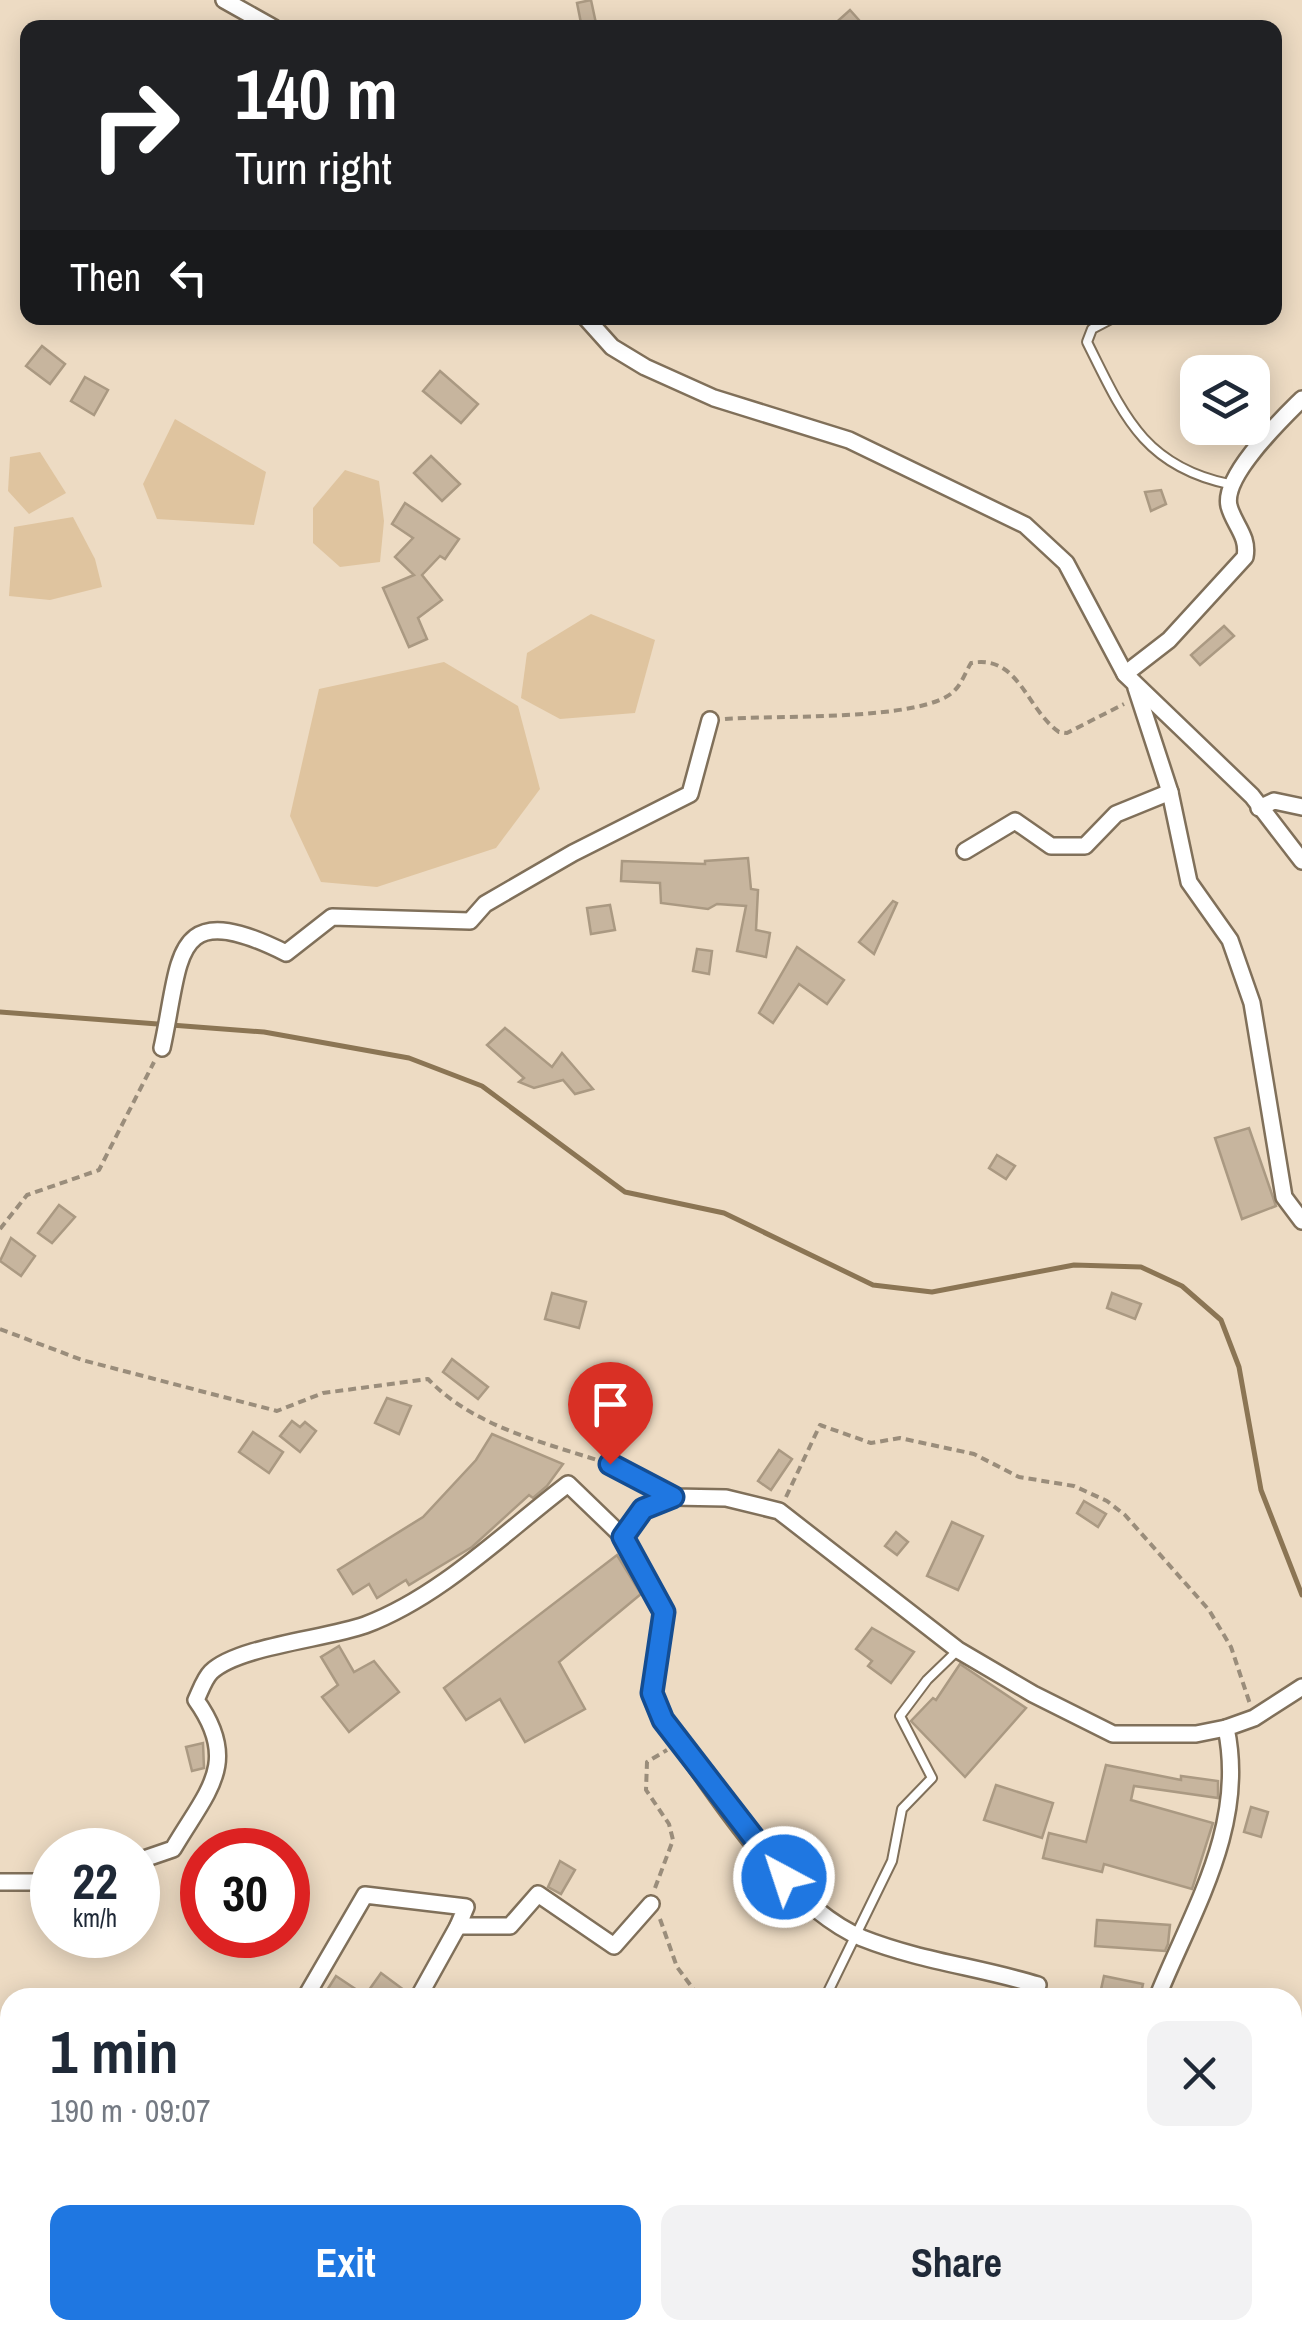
<!DOCTYPE html>
<html lang="en">
<head>
<meta charset="utf-8">
<style>
	body { margin:0; font-family:"Archivo Narrow",sans-serif; background:#f2f2f3; color:#1f2937; height:100vh; display:flex; flex-direction:column; font-size:38px; white-space:nowrap }
	* { box-sizing:border-box; margin:0 }
	p { font-size:32px; color:#747a83 }
	.icon { flex:none; width:55px; height:55px; fill:none; stroke:currentColor; stroke-width:2; stroke-linecap:round; stroke-linejoin:round }
	.map { position:relative; flex:1; overflow:hidden }
	.sheet { position:absolute; left:0px; top:1988px; width:1302px; height:352px; display:flex; flex-direction:column; background:#fff; border-radius:30px 30px 0 0; box-shadow:0 5px 25px #0003 }
	.sheet>* { flex:none }
	.hud { position:absolute; left:20px; top:20px; width:1262px; height:305px; border-radius:20px; box-shadow:0 5px 25px #0003; background:#202124; color:#fff; overflow:hidden }
	.buttons { position:absolute; left:1180px; top:355px; display:grid; gap:20px }
	.buttons a { display:grid; place-items:center; width:90px; height:90px; border-radius:20px; background:#fff; box-shadow:0 5px 25px #0003; font-size:50px }
	.speed { position:absolute; left:30px; top:1828px; display:flex; gap:20px; font-size:50px; font-weight:700; text-align:center }
	.speed>* { display:grid; place-content:center; width:130px; height:130px; border-radius:50%; background:#fff; box-shadow:0 5px 25px #0003; line-height:1 }
	.speed small { font-size:25px; font-weight:400 }
	.speed .limit { border:15px solid #d22; background:#fff; color:#111 }
	.pin { position:absolute; display:grid; place-items:center; width:85px; height:85px; color:#fff; margin:-102px -42px; border-radius:50% 50% 50% 0; rotate:-45deg; box-shadow:0 0 10px #0007 }
	.pin .icon { rotate:45deg }
	.me { position:absolute; width:110px; margin:-55px; rotate:320deg; stroke-linejoin:round; filter:drop-shadow(0 0 8px #0008) }
	.turn { display:flex; align-items:center; gap:35px; height:210px; padding:0 50px; font-size:45px }
	.turn .icon { width:130px; height:130px; stroke-width:2.5 }
	.turn b { display:block; font-size:70px; line-height:85px }
	.then { display:flex; align-items:center; height:95px; padding:0 50px; background:#0003; gap:20px; font-size:38px }
	.round { display:grid; place-items:center; flex:none; width:105px; height:105px; border-radius:20px; background:#f2f2f3 }
	.headline { display:flex; align-items:center; justify-content:space-between; height:170px; padding:0 50px }
	h1 { font-size:60px; font-weight:800; line-height:75px }
	.cta { display:flex; gap:20px; margin-top:auto; padding:20px 50px }
	.cta a { flex:1; height:115px; border-radius:20px; background:#1f77e1; color:#fff; font-size:40px; font-weight:800; line-height:115px; text-align:center }
	.cta a+a { background:#f2f2f3; color:#1f2937 }
	.map>svg:first-child { display:block }
	.green { fill:#dfc49f }
	.lines { fill:none; stroke-linecap:round; stroke-linejoin:round }
	.stream { stroke:#8b7554; stroke-width:5 }
	.building { fill:#c7b59e; stroke:#aa9982; stroke-width:2.5 }
	.service-casing { stroke:#80705a; stroke-width:12 }
	.minor-casing { stroke:#80705a; stroke-width:20 }
	.trunk-casing { stroke:#fff; stroke-width:30 }
	.path { stroke:#9a8d7b; stroke-width:4; stroke-dasharray:8 5; stroke-linecap:butt }
	.service { stroke:#fff; stroke-width:8 }
	.minor { stroke:#fff; stroke-width:15 }
	.trunk { stroke:#e8bf82; stroke-width:25 }
	.route-casing { stroke:#144d92; stroke-width:25 }
	.route { stroke:#1f77e1; stroke-width:18 }
</style>
</head>
<body>
<div class="map">
<svg width="1302" height="2338" viewBox="0 0 1302 2338">
	<rect width="100%" height="100%" fill="#eddbc3"/>
	<g class="green">
		<polygon points="175,419 266,472 254,525 157,519 143,484"/>
		<polygon points="40,452 66,493 29,514 8,491 10,457"/>
		<polygon points="345,470 379,481 384,521 380,562 340,567 313,543 313,508"/>
		<polygon points="73,517 95,559 102,587 50,600 9,596 14,527"/>
		<polygon points="591,614 655,640 635,713 560,719 521,698 527,653"/>
		<polygon points="444,662 518,706 540,789 496,848 377,887 321,882 290,816 319,689"/>
	</g>
	<g class="lines">
		<polyline class="stream" points="0,1012 264,1032 409,1058 482,1086 625,1192 724,1213 873,1285 932,1292 1074,1265 1141,1267 1182,1286 1221,1320 1239,1367 1261,1490 1302,1595"/>
	</g>
	<g class="building">
		<polygon points="591,0 597,28 582,28 577,3"/>
		<polygon points="850,10 866,28 830,28"/>
		<polygon points="42,346 65,364 50,384 26,366"/>
		<polygon points="440,371 478,404 461,423 423,391"/>
		<polygon points="85,377 108,390 94,415 71,401"/>
		<polygon points="431,456 460,484 442,501 414,473"/>
		<polygon points="1161,490 1166,504 1151,511 1145,492"/>
		<polygon points="405,503 459,539 445,559 440,556 422,575 442,600 418,618 427,639 409,647 383,588 414,575 395,557 413,538 392,524"/>
		<polygon points="1224,626 1234,636 1200,665 1191,655"/>
		<polygon points="748,858 751,889 758,890 756,930 770,933 766,957 737,951 746,906 717,904 708,909 661,903 660,883 621,881 622,861 705,864 705,861"/>
		<polygon points="893,901 897,903 874,954 859,942"/>
		<polygon points="610,905 615,930 591,934 587,908"/>
		<polygon points="797,947 844,980 827,1004 799,984 773,1023 759,1013"/>
		<polygon points="697,949 712,951 709,974 693,971"/>
		<polygon points="505,1028 552,1067 562,1053 593,1089 575,1094 563,1080 534,1088 519,1082 524,1078 487,1045"/>
		<polygon points="1249,1128 1276,1206 1242,1219 1215,1138"/>
		<polygon points="997,1155 1015,1166 1006,1179 989,1168"/>
		<polygon points="59,1205 75,1217 52,1243 38,1233"/>
		<polygon points="11,1238 35,1256 21,1276 0,1261"/>
		<polygon points="552,1293 586,1302 579,1328 545,1319"/>
		<polygon points="1112,1293 1141,1304 1135,1319 1107,1308"/>
		<polygon points="452,1359 488,1387 478,1399 443,1372"/>
		<polygon points="387,1398 411,1406 399,1434 375,1423"/>
		<polygon points="292,1421 300,1427 305,1422 316,1431 300,1452 280,1436"/>
		<polygon points="253,1432 283,1452 269,1473 239,1452"/>
		<polygon points="492,1434 563,1464 547,1486 533,1498 529,1495 472,1547 409,1585 406,1580 377,1598 369,1584 353,1594 338,1570 423,1517 476,1460"/>
		<polygon points="779,1450 792,1459 771,1490 758,1481"/>
		<polygon points="1084,1501 1106,1514 1098,1527 1077,1513"/>
		<polygon points="952,1522 983,1536 958,1590 927,1576"/>
		<polygon points="896,1532 908,1542 897,1555 885,1546"/>
		<polygon points="617,1555 641,1594 559,1662 585,1709 525,1742 500,1699 466,1720 444,1688"/>
		<polygon points="872,1628 914,1652 891,1683 868,1666 872,1661 856,1649"/>
		<polygon points="339,1646 354,1672 374,1661 399,1692 349,1732 322,1697 338,1685 321,1657"/>
		<polygon points="960,1664 1026,1708 965,1777 911,1721 933,1698 936,1700"/>
		<polygon points="203,1743 204,1768 192,1771 186,1747"/>
		<polygon points="1106,1765 1181,1780 1181,1776 1218,1781 1218,1798 1134,1786 1131,1800 1213,1823 1192,1889 1104,1864 1102,1872 1043,1858 1049,1833 1086,1842"/>
		<polygon points="996,1785 1053,1803 1042,1838 984,1820"/>
		<polygon points="1251,1807 1268,1812 1261,1837 1244,1832"/>
		<polygon points="560,1861 575,1870 561,1894 548,1887"/>
		<polygon points="1097,1920 1170,1925 1168,1944 1165,1951 1095,1946"/>
		<polygon points="381,1973 408,1993 407,1998 380,1998 369,1990"/>
		<polygon points="336,1976 369,1998 322,1998"/>
		<polygon points="1104,1976 1143,1984 1140,1998 1100,1994"/>
	</g>
	<g class="lines">
		<defs>
			<g id="service">
				<path d="M1113 318 1092 329 1087 342C1123 414 1143 466 1229 484"/>
				<polyline points="825,1998 892,1861 902,1809 932,1778 900,1716 927,1680 958,1650"/>
				<polyline points="346,2330 350,2338"/>
				<polyline points="498,2330 510,2338"/>
			</g>
			<g id="minor">
				<polyline points="224,0 274,28"/>
				<polyline points="586,318 612,347 645,367 714,398 849,440 1025,525 1066,563 1125,674 1252,796 1302,861"/>
				<path d="M1125 674 1169 640 1245 557C1249 536 1234 525 1229 506 1222 476 1281 420 1302 399"/>
				<polyline points="1136,688 1170,792 1189,882 1230,940 1252,1003 1284,1197 1302,1221"/>
				<polyline points="1259,808 1274,801 1302,807"/>
				<polyline points="965,851 1015,821 1051,846 1085,846 1116,814 1170,792"/>
				<path d="M162 1048C182 958 170 895 286 953L332 917 470 921 485 904 573 853 690 794 710 720"/>
				<polyline points="610,1464 673,1497 726,1498 779,1511 958,1650 1033,1694 1113,1734 1196,1734 1226,1728"/>
				<path d="M623 1537 664 1613 651 1693 663 1720C714 1789 782 1904 862 1938 920 1961 979 1967 1038 1985"/>
				<path d="M138 1861 173 1849C207 1791 241 1763 196 1700 200 1692 204 1679 211 1672 238 1646 326 1639 365 1625 440 1597 505 1532 568 1484L623 1537 643 1509 673 1497"/>
				<polyline points="0,1882 52,1882"/>
				<polyline points="305,1998 365,1895 466,1907 458,1926 510,1926 538,1894 614,1946 651,1904"/>
				<polyline points="418,1998 458,1926"/>
				<path d="M1157 1998C1192 1911 1247 1826 1226 1728L1254 1718 1302 1687"/>
				<polyline points="686,2330 702,2338"/>
				<polyline points="865,2338 868,2330"/>
			</g>
			<g id="trunk">
				<polyline points="0,2140 10,2145"/>
				<polyline points="397,2330 413,2338"/>
			</g>
		</defs>
		<use href="#service" class="service-casing"/>
		<use href="#minor" class="minor-casing"/>
		<use href="#trunk" class="trunk-casing"/>
		<g class="path">
			<path d="M725 719C771 715 927 722 955 690 962 683 966 671 971 663 1019 654 1026 709 1059 732L1067 733 1124 704"/>
			<polyline points="0,1229 27,1195 99,1170 154,1062"/>
			<path d="M0 1329 82 1360 277 1411 323 1393 428 1379C472 1425 538 1441 597 1460"/>
			<polyline points="786,1497 820,1425 871,1443 900,1438 974,1454 1019,1477 1074,1486 1107,1501 1125,1515 1209,1610 1231,1647 1250,1704"/>
			<polyline points="655,1888 673,1840 669,1824 646,1790 647,1762 667,1750"/>
			<polyline points="660,1919 677,1967 700,1998"/>
		</g>
		<use href="#service" class="service"/>
		<use href="#minor" class="minor"/>
		<use href="#trunk" class="trunk"/>
	</g>
	<g class="lines">
		<defs>
			<polyline id="route" points="610,1464 673,1497 643,1509 623,1537 664,1612 652,1693 663,1720 784,1877"/>
		</defs>
		<use href="#route" class="route-casing"/>
		<use href="#route" class="route"/>
	</g>
</svg>
<div class="buttons">
<a><svg class="icon" aria-label="layers" viewBox="0 0 24 24"><path d="M12 4l9 5-9 5-9-5zM3 14l9 5 9-5"/></svg></a>
</div>
<div class="speed"><div>22<small>km/h</small></div><div class="limit">30</div></div>
<div class="pin" style="left:610px;top:1464px;background:#d93025"><svg class="icon" aria-label="arrive" viewBox="0 0 24 24"><path d="M6 21V4h12l-3 4 3 4H6"/></svg></div>
<svg class="me" style="left:784px;top:1877px" viewBox="-20 -20 40 40"><circle r="17" fill="#1f77e1" stroke="#fff" stroke-width="3"/><path d="M0-11L8 9 0 5-8 9z" fill="#fff"/></svg>
<div class="hud">
<div class="turn"><svg class="icon" aria-label="right" viewBox="0 0 24 24"><path d="M7 20v-9h11M14 6l5 5-5 5"/></svg><div><b>140 m</b>Turn right</div></div>
<div class="then">Then<svg class="icon" aria-label="left" viewBox="0 0 24 24"><path d="M17 20v-9H6M10 6l-5 5 5 5"/></svg></div>
</div>
<section class="sheet">
<div class="headline"><div><h1>1 min</h1><p>190 m · 09:07</p></div><a class="round"><svg class="icon" aria-label="close" viewBox="0 0 24 24"><path d="M6 6l12 12M18 6L6 18"/></svg></a></div>
<div class="cta"><a>Exit</a><a>Share</a></div>
</section>
</div>
</body>
</html>
